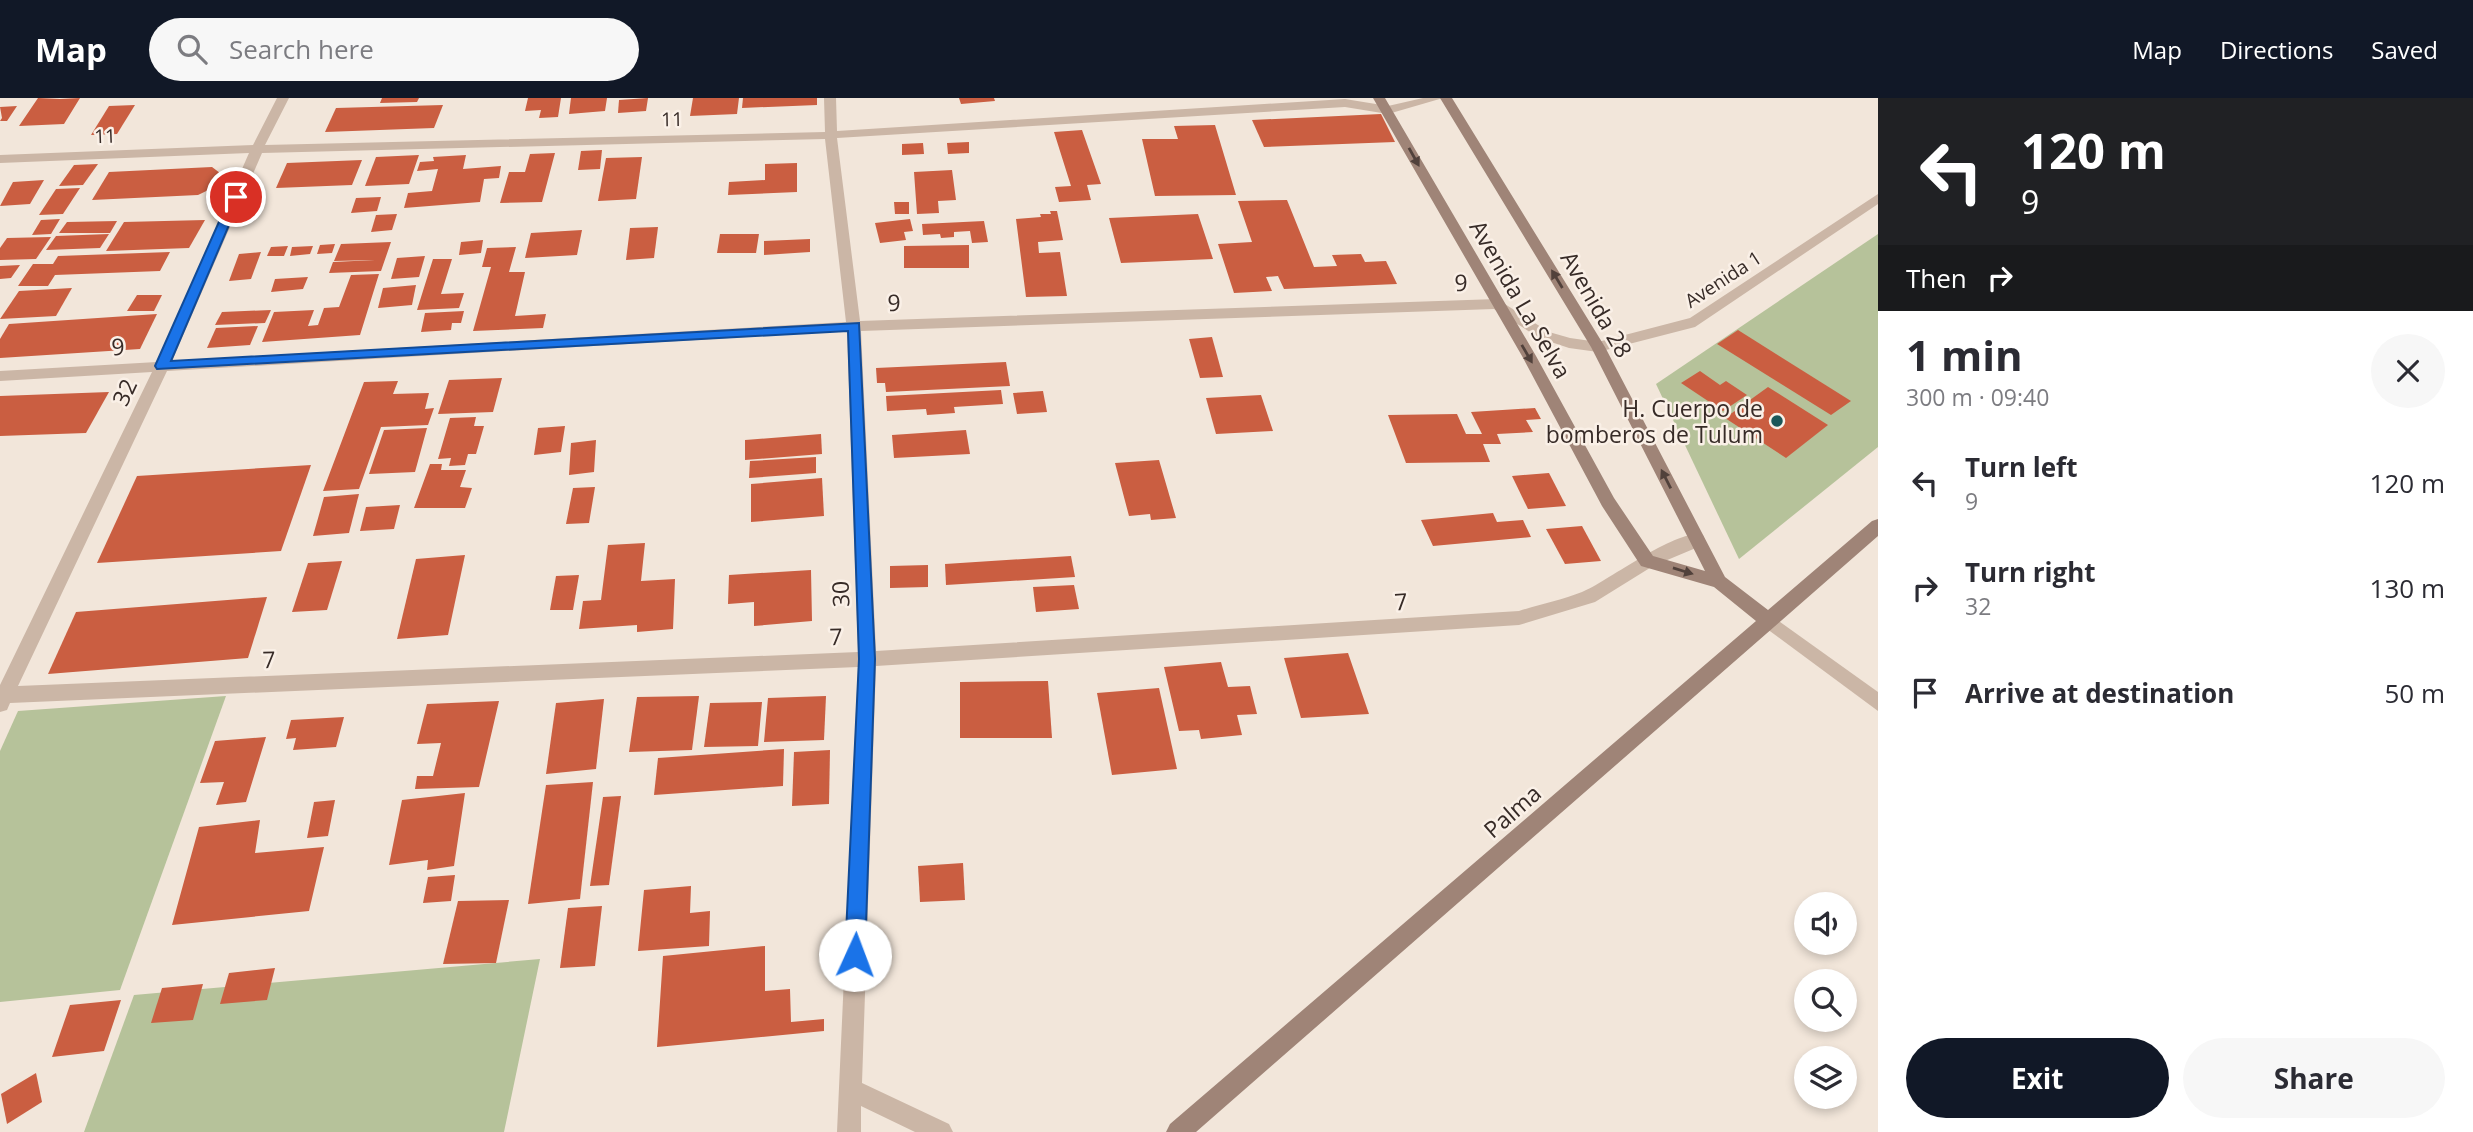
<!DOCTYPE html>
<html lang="en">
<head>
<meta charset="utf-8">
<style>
	body { margin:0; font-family:"Open Sans",sans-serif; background:#f7f7f7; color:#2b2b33; height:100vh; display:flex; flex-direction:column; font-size:26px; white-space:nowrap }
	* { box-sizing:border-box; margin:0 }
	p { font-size:23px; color:#7c7c81 }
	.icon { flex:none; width:38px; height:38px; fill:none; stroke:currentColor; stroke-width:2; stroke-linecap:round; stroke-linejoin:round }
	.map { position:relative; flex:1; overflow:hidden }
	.panel { display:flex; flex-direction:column; background:#fff; width:595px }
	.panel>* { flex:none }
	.hud { background:#202124; color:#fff; overflow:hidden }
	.fabs { position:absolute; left:1794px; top:794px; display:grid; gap:14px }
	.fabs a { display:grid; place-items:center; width:63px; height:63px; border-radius:50%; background:#fff; box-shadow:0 4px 10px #0003; font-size:35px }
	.pin { position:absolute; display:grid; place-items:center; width:60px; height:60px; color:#fff; margin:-30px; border:4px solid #fff; border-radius:50%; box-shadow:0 2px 7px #0007 }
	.me { position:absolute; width:77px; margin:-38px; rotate:2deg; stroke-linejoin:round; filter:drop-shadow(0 0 5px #0008) }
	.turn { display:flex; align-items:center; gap:24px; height:147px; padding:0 28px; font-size:32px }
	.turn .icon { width:91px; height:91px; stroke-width:2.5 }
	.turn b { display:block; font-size:49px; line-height:60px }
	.then { display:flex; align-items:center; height:66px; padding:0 28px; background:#0003; gap:14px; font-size:26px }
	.round { display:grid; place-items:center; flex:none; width:74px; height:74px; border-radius:37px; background:#f7f7f7 }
	.headline { display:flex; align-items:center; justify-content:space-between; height:119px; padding:0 28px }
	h1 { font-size:42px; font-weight:700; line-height:52px }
	.primary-button { display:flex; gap:14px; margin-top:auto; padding:14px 28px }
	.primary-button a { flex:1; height:80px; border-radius:42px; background:#111827; color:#fff; font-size:28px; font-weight:700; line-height:80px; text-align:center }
	.primary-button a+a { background:#f7f7f7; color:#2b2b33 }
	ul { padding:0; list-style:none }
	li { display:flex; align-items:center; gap:21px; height:105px; padding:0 28px }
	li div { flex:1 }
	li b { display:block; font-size:26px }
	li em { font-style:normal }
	header { display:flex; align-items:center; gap:42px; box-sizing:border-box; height:98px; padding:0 35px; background:#111827; color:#fff }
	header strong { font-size:33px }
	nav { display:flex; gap:38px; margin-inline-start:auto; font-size:24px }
	.search { width:490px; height:63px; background:#f7f7f7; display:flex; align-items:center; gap:18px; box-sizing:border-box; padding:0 24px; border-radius:38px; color:#7c7c81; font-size:26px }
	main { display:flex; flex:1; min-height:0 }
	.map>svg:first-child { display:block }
	.green { fill:#b6c29a }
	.building { fill:#ca5e41 }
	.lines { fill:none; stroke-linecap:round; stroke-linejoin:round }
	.street { fill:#cbb6a6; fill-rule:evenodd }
	.secondary { fill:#9f8477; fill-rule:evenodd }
	.oneway { fill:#51413b }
	.route { fill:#1a73e8; stroke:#114b97; stroke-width:2 }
	.poi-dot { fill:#1b5759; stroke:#faf0e7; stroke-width:2.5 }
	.labels { text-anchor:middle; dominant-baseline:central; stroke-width:5; stroke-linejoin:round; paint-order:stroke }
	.far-street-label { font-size:19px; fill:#372b27; stroke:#faf0e7 }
	.street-label { font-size:23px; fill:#372b27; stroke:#faf0e7 }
	.poi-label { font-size:23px; fill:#372b27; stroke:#faf0e7; text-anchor:end }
</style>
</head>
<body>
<header>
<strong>Map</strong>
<div class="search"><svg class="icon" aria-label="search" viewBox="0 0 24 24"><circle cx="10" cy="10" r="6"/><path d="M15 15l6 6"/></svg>Search here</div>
<nav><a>Map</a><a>Directions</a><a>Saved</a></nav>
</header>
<main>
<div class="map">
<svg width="1878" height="1034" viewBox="0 0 1878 1034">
	<rect width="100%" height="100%" fill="#f2e6da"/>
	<g class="green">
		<polygon points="1878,136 1878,349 1739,461 1656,286"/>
		<polygon points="226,598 120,892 0,904 0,653 18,613"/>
		<polygon points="540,861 504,1034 84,1034 134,897"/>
	</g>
	<g class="building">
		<polygon points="38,0 60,1 80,0 64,26 19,28"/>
		<polygon points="382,0 419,0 417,4 380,5"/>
		<polygon points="528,0 561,0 558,19 539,20 541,12 525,13"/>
		<polygon points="571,0 607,0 605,13 569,16"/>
		<polygon points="648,0 646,13 618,15 619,2"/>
		<polygon points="693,0 739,0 737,16 690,18"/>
		<polygon points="743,0 817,0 817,7 742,10"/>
		<polygon points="959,0 994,0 995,3 961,6"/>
		<polygon points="135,7 117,36 91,37 109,8"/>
		<polygon points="443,7 434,30 325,34 336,10"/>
		<polygon points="17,8 7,23 0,23 2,20 0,9"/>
		<polygon points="1381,16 1395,44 1264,49 1252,22"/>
		<polygon points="1215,27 1236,97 1155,98 1142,41 1178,41 1174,28"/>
		<polygon points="1082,32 1101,86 1087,87 1091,102 1059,104 1055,89 1071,88 1054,34"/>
		<polygon points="969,44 969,55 948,56 947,45"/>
		<polygon points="923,45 924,56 902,57 902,46"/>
		<polygon points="602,52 600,71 578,72 581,53"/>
		<polygon points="555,55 542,104 500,105 509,74 525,74 530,56"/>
		<polygon points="419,57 409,86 365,88 376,59"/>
		<polygon points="466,57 463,71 501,68 499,80 484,81 480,104 404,110 408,95 432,93 438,71 417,73 420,64 434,63 433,59"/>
		<polygon points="642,59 636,101 598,103 606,60"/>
		<polygon points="362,62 352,87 276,90 287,65"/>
		<polygon points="797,65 797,94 728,97 729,84 765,82 765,66"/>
		<polygon points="98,66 83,87 59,88 74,67"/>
		<polygon points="212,69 224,78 221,86 198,97 92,102 109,74"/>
		<polygon points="952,72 956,102 938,103 939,115 917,116 914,74"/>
		<polygon points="44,82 30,106 0,108 13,84"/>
		<polygon points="80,90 63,116 39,117 56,91"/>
		<polygon points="381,99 377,113 351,115 356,100"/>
		<polygon points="1287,102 1314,169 1337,168 1332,157 1361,156 1365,164 1386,163 1397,186 1284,191 1278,178 1266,179 1272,193 1234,195 1218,146 1252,144 1238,103"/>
		<polygon points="894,104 909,104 909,116 895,116"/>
		<polygon points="1050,113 1057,113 1063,142 1038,144 1039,155 1060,154 1067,198 1026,199 1016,121 1041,119 1040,116 1051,116"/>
		<polygon points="397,116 392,132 371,134 376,117"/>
		<polygon points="1198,116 1213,161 1121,165 1109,120"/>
		<polygon points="60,121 51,136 32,137 41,122"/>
		<polygon points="910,121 913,133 904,134 906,142 880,145 875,125"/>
		<polygon points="205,122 189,150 106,153 124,124"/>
		<polygon points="117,123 110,135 59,135 67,124"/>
		<polygon points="984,123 988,144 972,145 970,133 954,134 954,139 941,140 940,136 923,137 922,126"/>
		<polygon points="658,129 654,160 626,162 630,130"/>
		<polygon points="582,132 577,157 525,160 531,135"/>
		<polygon points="109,136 100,150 46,152 56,138"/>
		<polygon points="720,136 759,136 756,155 717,155"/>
		<polygon points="51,139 36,161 0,162 0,150 7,140"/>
		<polygon points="810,141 810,154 764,157 764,143"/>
		<polygon points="483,142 481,155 459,157 461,144"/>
		<polygon points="391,144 381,173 329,175 333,164 375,162 334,163 341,146"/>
		<polygon points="335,146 332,155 317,156 320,147"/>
		<polygon points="969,147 969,170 904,170 904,148"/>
		<polygon points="288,148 284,158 267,158 271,149"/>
		<polygon points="313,148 310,156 290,158 292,149"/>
		<polygon points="516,149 509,174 525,174 515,218 546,216 543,230 473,233 491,169 482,169 487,150"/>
		<polygon points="170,154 160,173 55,177 48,188 18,188 33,166 53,166 58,158"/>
		<polygon points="261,154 251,181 229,183 239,156"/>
		<polygon points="425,158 419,179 391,181 397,160"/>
		<polygon points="433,161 452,161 441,196 464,195 459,210 417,212"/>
		<polygon points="20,167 11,180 0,181 0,168"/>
		<polygon points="379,176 360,237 262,244 274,214 314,212 308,228 318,227 324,210 339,209 351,177"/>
		<polygon points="308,179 303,191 271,194 275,181"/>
		<polygon points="416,187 412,207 378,210 383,190"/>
		<polygon points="72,190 56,218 0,221 19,193"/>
		<polygon points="137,197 162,197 154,213 127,213"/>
		<polygon points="271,212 265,225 215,227 222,214"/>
		<polygon points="464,213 461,225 452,225 451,232 421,234 425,215"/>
		<polygon points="157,216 140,251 0,260 0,241 9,226"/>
		<polygon points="258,228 250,247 207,250 216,230"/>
		<polygon points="1738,232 1851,303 1831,317 1717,246"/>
		<polygon points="1212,239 1223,279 1200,280 1189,241"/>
		<polygon points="1006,264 1010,288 886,294 885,285 877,285 876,270"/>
		<polygon points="1700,273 1720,287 1726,283 1747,297 1723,313 1681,285"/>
		<polygon points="502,280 493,314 438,316 449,282"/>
		<polygon points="398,283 393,296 429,295 425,311 434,310 428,327 381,329 359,391 323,393 364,284"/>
		<polygon points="1768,289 1828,327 1786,360 1725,320"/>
		<polygon points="1001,292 1003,306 954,309 955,315 927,317 926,311 887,313 886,298"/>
		<polygon points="1043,293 1047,314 1017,316 1013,295"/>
		<polygon points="109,294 86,335 0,338 0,298"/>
		<polygon points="1261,297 1273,333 1216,336 1206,300"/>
		<polygon points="1535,310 1541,321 1526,322 1533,334 1497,336 1501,346 1483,346 1490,364 1406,365 1388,317 1457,316 1466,336 1482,336 1471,314"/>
		<polygon points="476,319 474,328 484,328 476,356 468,356 465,367 449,368 451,360 438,361 450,320"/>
		<polygon points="565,328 561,354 534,357 538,330"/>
		<polygon points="427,330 415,374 369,376 384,332"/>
		<polygon points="966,332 970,356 894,360 892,337"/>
		<polygon points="821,336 822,356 745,362 745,342"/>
		<polygon points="596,342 594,374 569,377 571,345"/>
		<polygon points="816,359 816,375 749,380 750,363"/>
		<polygon points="1159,362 1176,420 1151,422 1150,416 1129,418 1115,365"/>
		<polygon points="430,366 442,366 441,372 466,372 460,389 472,390 465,410 414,410"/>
		<polygon points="311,367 281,453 97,465 137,378"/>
		<polygon points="1549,375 1566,408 1528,411 1512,378"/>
		<polygon points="822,380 824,418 751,424 751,386"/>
		<polygon points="595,389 589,425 566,426 573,390"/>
		<polygon points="359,396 349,435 313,438 324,399"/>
		<polygon points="400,407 394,431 360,433 366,409"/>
		<polygon points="1493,415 1497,424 1523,422 1531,439 1433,448 1421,422"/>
		<polygon points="1582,428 1601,463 1565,466 1546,431"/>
		<polygon points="645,445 641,483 675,481 673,531 637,534 637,527 579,531 583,503 601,502 608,447"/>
		<polygon points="465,457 448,537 397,541 416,461"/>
		<polygon points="1071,458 1075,479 946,487 945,466"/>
		<polygon points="342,463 327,512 292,514 308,465"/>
		<polygon points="928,467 928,489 890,490 890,468"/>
		<polygon points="811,472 812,523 754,528 754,504 728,506 729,477"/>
		<polygon points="579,477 573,512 550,512 556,478"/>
		<polygon points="1074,487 1079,511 1036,514 1033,489"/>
		<polygon points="267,499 248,560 48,576 76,514"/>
		<polygon points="1348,555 1369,616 1301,620 1284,560"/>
		<polygon points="1221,564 1228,589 1250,588 1257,616 1237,617 1242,637 1201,641 1199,632 1179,633 1164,569"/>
		<polygon points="1048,583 1052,640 960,640 960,584"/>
		<polygon points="1159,590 1177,671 1112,677 1097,595"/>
		<polygon points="699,598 692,652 629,654 637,599"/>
		<polygon points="826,598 824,642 764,644 768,600"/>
		<polygon points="604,601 596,671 546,676 556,605"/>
		<polygon points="499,603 479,689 415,691 417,678 433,678 441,645 417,646 427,606"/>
		<polygon points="762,604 758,648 704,649 710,605"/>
		<polygon points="344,619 336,649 293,652 296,640 286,641 291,622"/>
		<polygon points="266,639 246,704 216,707 224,684 200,685 215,643"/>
		<polygon points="784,651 783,688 654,697 658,660"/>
		<polygon points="830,652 829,706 792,708 794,654"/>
		<polygon points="593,684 580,801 528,806 546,687"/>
		<polygon points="465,695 454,768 427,772 428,762 389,767 402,702"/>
		<polygon points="621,698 609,787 590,788 603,699"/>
		<polygon points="335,702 328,738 307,740 314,704"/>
		<polygon points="260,722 255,755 324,749 309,813 172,827 199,729"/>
		<polygon points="963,765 965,802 920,804 918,768"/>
		<polygon points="455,777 451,803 423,805 428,779"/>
		<polygon points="691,788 690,815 710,813 709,848 638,853 644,792"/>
		<polygon points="509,802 496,865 443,866 458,803"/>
		<polygon points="602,808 595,868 560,870 568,810"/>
		<polygon points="765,848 765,893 790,891 791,924 824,921 824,933 657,949 663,858"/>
		<polygon points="275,870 267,902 220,906 229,875"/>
		<polygon points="203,886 193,922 151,925 162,890"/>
		<polygon points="121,902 104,953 52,959 70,907"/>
		<polygon points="36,975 42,1004 7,1026 1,996"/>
	</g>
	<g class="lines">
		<g class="street">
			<path d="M277 0H289L265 47 825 34 824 0H836L837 33 1345 1 1388 8 1423 0H1443L1388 16 1345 9 837 40 860 223 1497 201 1549 234 1570 240 1598 244 1690 220 1878 96V106L1695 229 1598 254 1569 250 1539 240 1494 211 861 233 876 553 1519 513C1540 506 1562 502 1582 494 1607 484 1678 429 1703 437L1705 442 1703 447 1653 468 1595 504 1519 527 876 568 862 985 949 1026 953 1034H915L861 1008V1034H837L858 569 10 605 7 612 0 614V587L152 274 0 283V273L157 264 249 55 0 65V57L253 47ZM825 41 846 224 172 263 262 55ZM847 233 858 554 18 588 167 273Z"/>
			<polygon points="1769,516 1878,594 1878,613 1763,528 1760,523 1763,518"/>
		</g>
		<polygon class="secondary" points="1373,0 1385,0 1536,258 1614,400 1653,458 1705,473 1591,249 1440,0 1452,0 1605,249 1725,479 1768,512 1872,423 1878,421 1878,438 1196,1034 1166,1034 1170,1026 1756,523 1714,489 1641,468 1602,408 1522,258"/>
	</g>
	<defs><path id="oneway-solid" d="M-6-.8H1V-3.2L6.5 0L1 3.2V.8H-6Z" transform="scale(1.75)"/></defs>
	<g class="oneway">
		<use href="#oneway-solid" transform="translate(1414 59) rotate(61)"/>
		<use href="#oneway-solid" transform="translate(1557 181) rotate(-121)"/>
		<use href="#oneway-solid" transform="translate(1527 256) rotate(60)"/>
		<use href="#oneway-solid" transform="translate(1666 381) rotate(-117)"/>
		<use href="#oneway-solid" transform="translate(1683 473) rotate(17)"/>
	</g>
	<polygon class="route" points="236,96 241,99 171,263 859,225 875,561 865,857 862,863 855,866 848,863 845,857 859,561 848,233 157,271 155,268 230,99"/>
	<circle class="poi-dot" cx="1777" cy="323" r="7"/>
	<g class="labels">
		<g class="far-street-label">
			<text transform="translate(672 21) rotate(-1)">11</text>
			<text transform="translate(105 38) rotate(-2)">11</text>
			<text transform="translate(1723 181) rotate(-33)">Avenida 1</text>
		</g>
		<g class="street-label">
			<text transform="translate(1461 184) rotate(-2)">9</text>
			<text transform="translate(1521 201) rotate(60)">Avenida La Selva</text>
			<text transform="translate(894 204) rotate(-2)">9</text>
			<text transform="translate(1597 206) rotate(60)">Avenida 28</text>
			<text transform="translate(118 248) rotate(-4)">9</text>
			<text transform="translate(124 294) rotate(-65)">32</text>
			<text transform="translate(840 496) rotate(-92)">30</text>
			<text transform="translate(1401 503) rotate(-4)">7</text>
			<text transform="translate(836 538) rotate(-2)">7</text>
			<text transform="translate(269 561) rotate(-2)">7</text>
			<text transform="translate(1512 713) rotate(-41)">Palma</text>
		</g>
		<g class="poi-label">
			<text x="1763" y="310">H. Cuerpo de<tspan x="1763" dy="26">bomberos de Tulum</tspan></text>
		</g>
	</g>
</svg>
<div class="fabs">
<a><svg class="icon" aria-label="sound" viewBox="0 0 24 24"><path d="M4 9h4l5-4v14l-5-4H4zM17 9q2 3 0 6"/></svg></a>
<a><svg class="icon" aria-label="search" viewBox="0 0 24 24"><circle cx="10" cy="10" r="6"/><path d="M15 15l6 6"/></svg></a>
<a><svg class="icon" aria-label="layers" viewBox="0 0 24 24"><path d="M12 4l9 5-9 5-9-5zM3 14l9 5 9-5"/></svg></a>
</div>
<div class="pin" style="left:236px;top:99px;background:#d93025"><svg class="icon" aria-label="arrive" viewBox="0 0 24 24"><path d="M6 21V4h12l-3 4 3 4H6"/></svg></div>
<svg class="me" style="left:855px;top:857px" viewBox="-20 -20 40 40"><circle r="19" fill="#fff"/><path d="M0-13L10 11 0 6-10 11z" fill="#1a73e8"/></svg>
</div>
<section class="panel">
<div class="hud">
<div class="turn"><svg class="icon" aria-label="left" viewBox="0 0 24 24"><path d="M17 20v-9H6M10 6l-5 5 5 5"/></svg><div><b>120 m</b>9</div></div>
<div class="then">Then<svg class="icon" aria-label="right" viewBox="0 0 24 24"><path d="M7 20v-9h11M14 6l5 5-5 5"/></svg></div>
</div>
<div class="headline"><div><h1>1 min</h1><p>300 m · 09:40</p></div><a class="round"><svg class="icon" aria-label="close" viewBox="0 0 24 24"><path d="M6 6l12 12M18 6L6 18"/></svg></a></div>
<ul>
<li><svg class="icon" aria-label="left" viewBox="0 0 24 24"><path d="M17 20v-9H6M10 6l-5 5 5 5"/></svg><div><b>Turn left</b><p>9</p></div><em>120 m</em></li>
<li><svg class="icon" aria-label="right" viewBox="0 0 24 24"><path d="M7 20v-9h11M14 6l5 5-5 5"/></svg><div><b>Turn right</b><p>32</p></div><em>130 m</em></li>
<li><svg class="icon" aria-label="arrive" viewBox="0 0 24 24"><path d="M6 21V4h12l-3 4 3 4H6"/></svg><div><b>Arrive at destination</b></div><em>50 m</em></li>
</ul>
<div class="primary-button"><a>Exit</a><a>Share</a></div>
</section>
</main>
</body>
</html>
